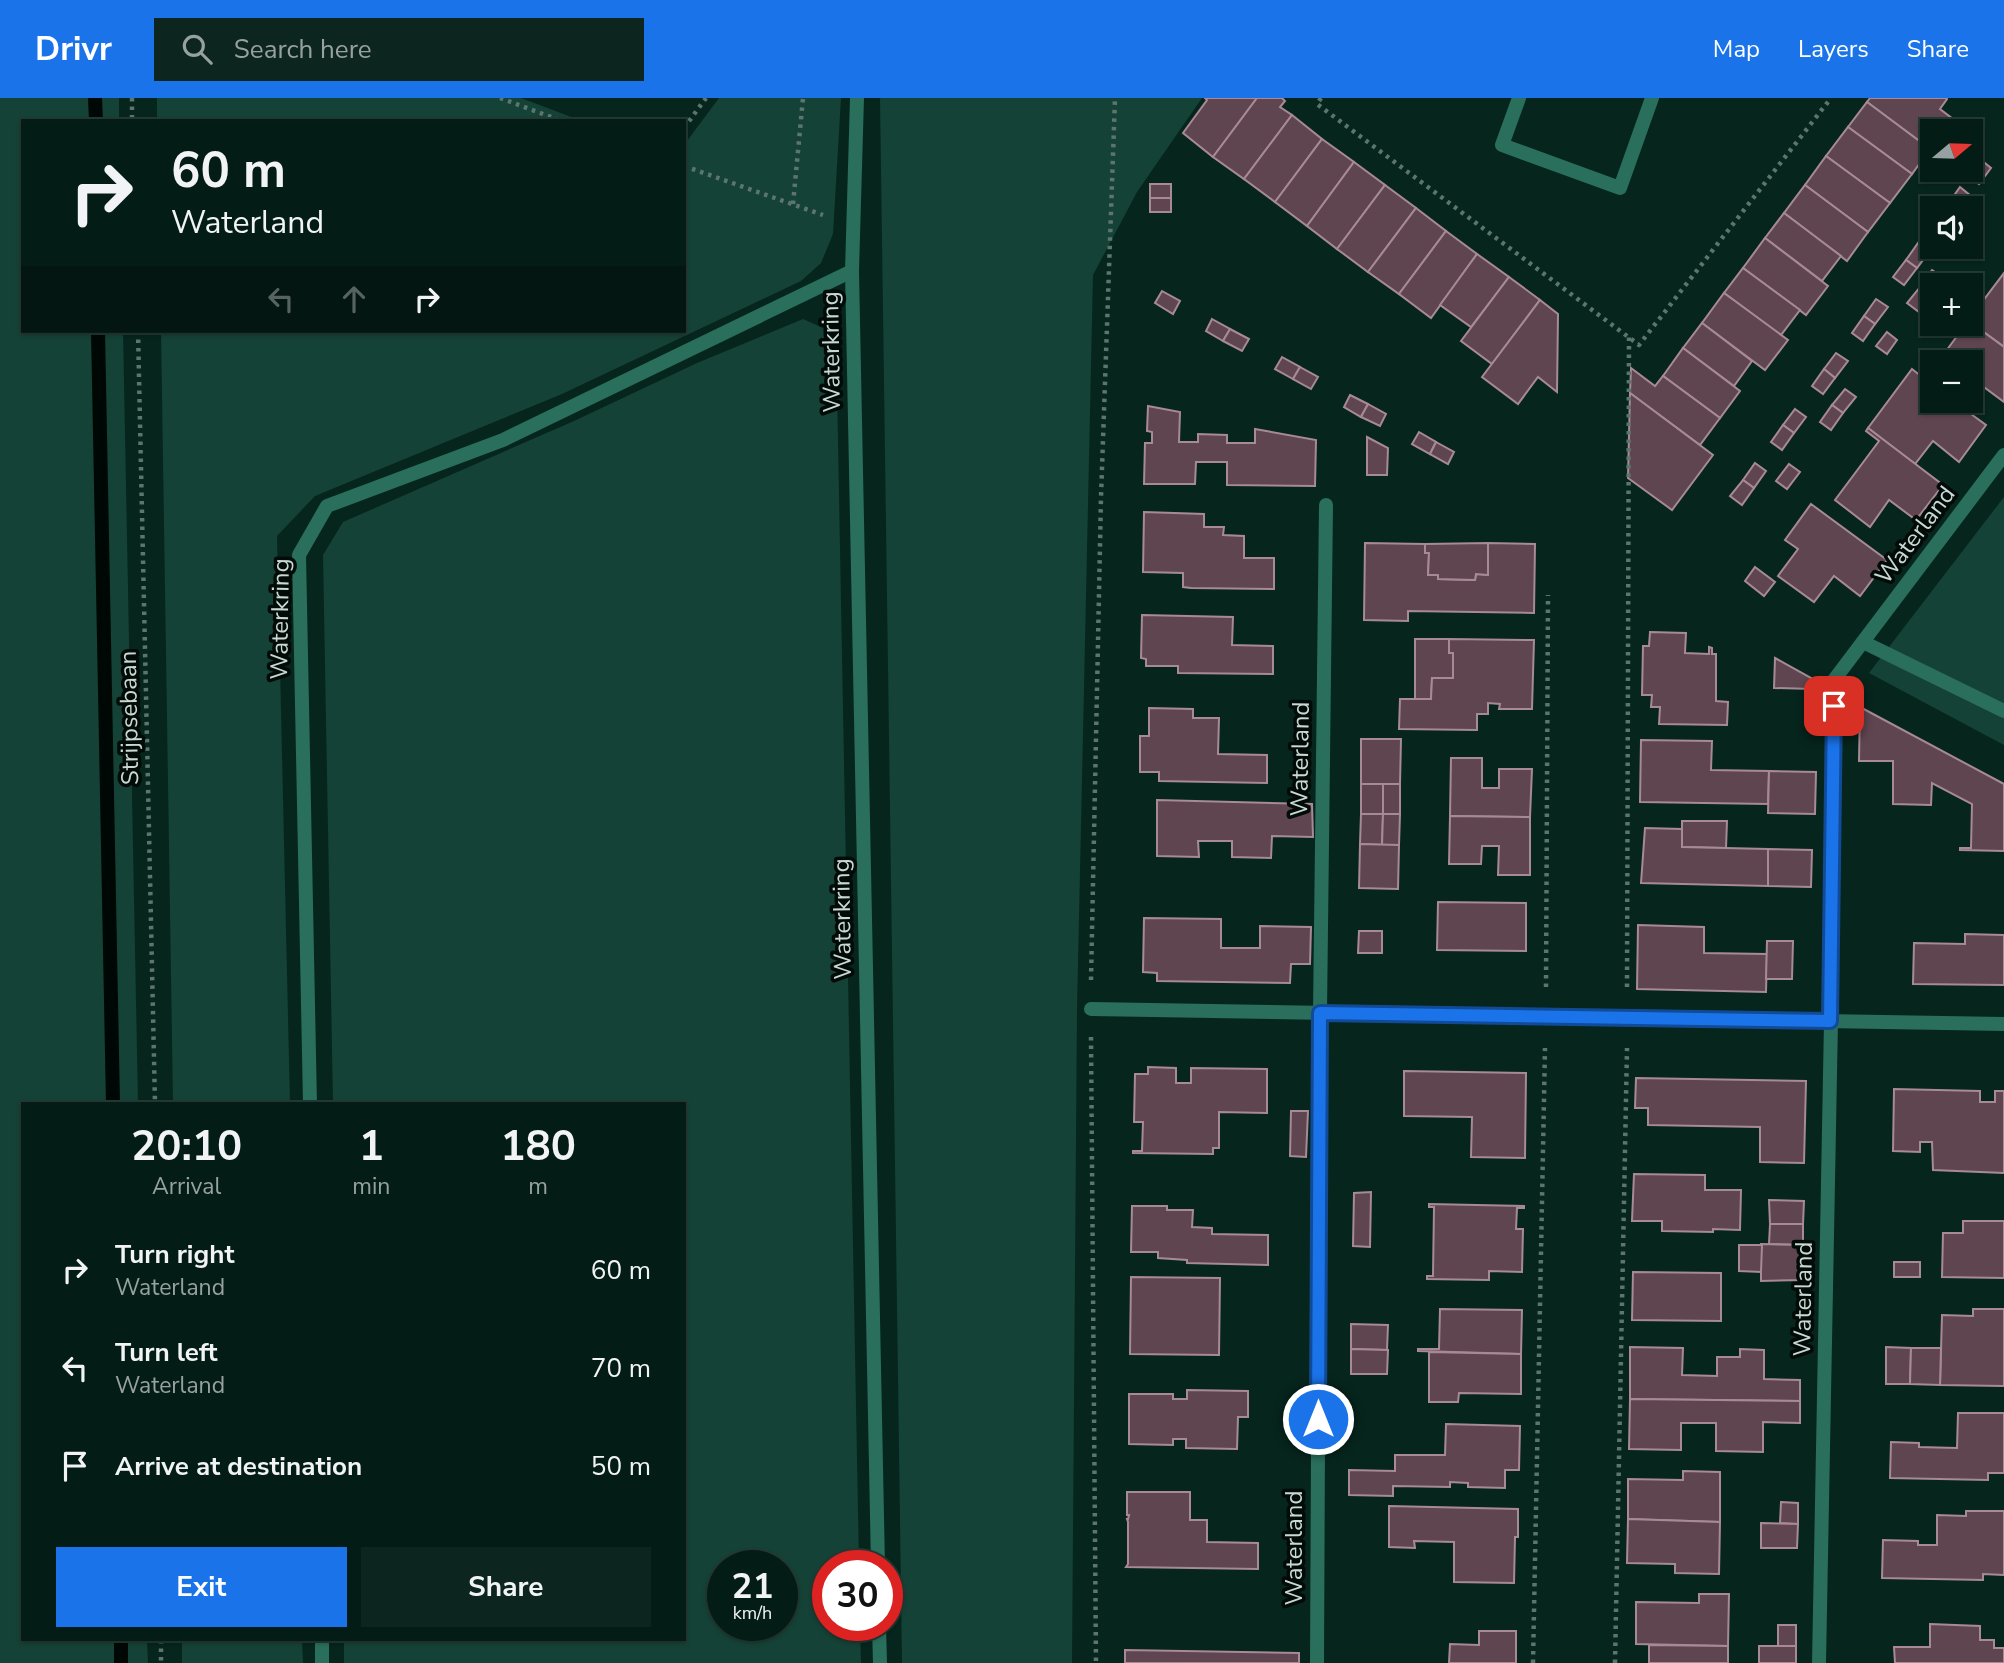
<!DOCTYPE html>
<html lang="en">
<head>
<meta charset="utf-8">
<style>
	body { margin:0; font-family:"Nunito Sans",sans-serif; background:#0d251f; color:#f1f3f6; height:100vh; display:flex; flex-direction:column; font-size:26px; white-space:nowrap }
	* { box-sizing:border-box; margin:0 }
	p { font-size:23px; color:#97a1a1 }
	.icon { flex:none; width:38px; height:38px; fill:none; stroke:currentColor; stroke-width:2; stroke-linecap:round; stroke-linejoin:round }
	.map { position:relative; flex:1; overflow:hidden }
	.panel { position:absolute; left:21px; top:1004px; width:665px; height:539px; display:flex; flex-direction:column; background:#041c16; border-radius:0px; box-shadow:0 2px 5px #0004,0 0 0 2px #253a35 }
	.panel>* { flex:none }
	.top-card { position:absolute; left:21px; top:21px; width:665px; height:214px; border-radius:0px; box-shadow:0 2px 5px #0004,0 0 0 2px #253a35; background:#041c16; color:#f1f3f6; overflow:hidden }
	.needle { width:46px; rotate:71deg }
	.fabs { position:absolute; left:1920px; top:21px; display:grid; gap:14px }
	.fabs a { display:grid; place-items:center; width:63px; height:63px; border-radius:0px; background:#041c16; box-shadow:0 2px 5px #0004,0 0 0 2px #253a35; font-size:35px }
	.speed { position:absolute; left:707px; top:1452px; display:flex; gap:14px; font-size:35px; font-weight:700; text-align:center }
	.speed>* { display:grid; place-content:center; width:91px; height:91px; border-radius:50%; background:#041c16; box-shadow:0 2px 5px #0004,0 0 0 2px #253a35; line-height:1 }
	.speed small { font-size:18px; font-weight:400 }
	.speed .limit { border:10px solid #d22; background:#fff; color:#111 }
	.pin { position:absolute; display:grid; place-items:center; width:60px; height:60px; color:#fff; margin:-30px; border-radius:14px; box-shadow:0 4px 10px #0006 }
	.me { position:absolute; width:77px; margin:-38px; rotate:0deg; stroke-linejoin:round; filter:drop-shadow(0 0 5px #0008) }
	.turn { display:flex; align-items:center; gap:24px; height:147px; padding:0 35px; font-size:32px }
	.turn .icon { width:91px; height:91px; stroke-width:2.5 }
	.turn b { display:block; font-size:49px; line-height:60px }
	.lanes { display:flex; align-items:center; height:66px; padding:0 35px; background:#0003; justify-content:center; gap:35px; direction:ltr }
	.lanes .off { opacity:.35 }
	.eta { display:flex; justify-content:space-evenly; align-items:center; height:119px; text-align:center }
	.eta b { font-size:42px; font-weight:700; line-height:49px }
	.primary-button { display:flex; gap:14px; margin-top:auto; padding:14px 35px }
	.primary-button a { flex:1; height:80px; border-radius:0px; background:#1a73e8; color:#fff; font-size:28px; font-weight:700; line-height:80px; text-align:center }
	.primary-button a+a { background:#0d251f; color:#f1f3f6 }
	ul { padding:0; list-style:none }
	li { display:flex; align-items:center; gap:21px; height:98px; padding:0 35px }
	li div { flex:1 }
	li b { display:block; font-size:26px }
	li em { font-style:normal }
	header { display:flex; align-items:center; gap:42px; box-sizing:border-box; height:98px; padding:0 35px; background:#1a73e8; color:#fff }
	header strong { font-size:33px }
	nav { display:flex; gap:38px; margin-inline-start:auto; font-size:24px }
	.search { width:490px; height:63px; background:#0d251f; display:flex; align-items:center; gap:18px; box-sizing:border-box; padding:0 24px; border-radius:0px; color:#97a1a1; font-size:26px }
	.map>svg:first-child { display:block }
	.green { fill:#154236; fill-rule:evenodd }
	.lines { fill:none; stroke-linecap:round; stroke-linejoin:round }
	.stream { stroke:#000805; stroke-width:14 }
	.building { fill:#5f4550; stroke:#a78a96; stroke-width:2 }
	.path { stroke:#5c756e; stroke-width:4.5; stroke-dasharray:3.5 5; stroke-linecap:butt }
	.lane { stroke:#2a6e5c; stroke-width:14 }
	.street { stroke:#2a6e5c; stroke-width:14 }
	.route-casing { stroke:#114b97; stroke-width:18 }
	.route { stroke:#1a73e8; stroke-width:12 }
	.labels { text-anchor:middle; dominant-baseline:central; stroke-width:7; stroke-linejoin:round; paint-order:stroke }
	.street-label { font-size:24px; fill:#c8d9d3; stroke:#020b08 }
</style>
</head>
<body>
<header>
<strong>Drivr</strong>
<div class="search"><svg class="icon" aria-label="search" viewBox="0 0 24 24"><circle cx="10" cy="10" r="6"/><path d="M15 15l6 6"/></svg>Search here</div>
<nav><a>Map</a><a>Layers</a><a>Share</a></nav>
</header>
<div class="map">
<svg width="2004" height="1565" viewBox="0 0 2004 1565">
	<rect width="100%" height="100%" fill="#06251d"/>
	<g class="green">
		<polygon points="0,0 119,0 119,23 23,23 23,233 123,233 138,1006 23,1006 23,1542 147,1542 148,1565 0,1565"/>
		<polygon points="157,0 521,0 582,23 157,23"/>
		<polygon points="719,0 841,0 833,136 821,165 801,183 562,296 315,398 277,438 290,1006 173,1006 161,233 684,233 684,47"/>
		<polygon points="880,0 1202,0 1137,94 1093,177 1077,911 1072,1565 902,1565"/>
		<path d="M803 221 836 236 859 1468H828V1528H860L861 1565H344V1542H684V1006H333L323 457 343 424 574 323 697 265ZM782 1468V1528H723V1468Z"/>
		<polygon points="2004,399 2004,647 1869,575"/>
		<polygon points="182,1542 302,1542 303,1565 182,1565"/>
	</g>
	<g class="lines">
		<g class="stream">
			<polyline points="95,0 96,23"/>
			<polyline points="98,233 113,1006"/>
			<polyline points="121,1542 121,1565"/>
		</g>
	</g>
	<g class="building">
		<polygon points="1205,0 1257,0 1213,59 1183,35 1207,2"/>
		<polygon points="1257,0 1282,0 1285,3 1280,9 1292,17 1244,81 1213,59"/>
		<polygon points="1870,0 1946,0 1947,1 1940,11 1953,21 1943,33 1932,33 1932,48 1930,51 1867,4"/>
		<polygon points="1867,4 1930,51 1912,76 1848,29"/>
		<polygon points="1292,17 1322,41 1275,104 1244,81"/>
		<polygon points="1848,29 1912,76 1890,105 1826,58"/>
		<polygon points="1322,41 1354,64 1307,128 1275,104"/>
		<polygon points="1826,58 1890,105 1868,134 1805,87"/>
		<polygon points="1980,61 1991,70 1979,86 1968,78"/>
		<polygon points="1354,64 1385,87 1337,151 1307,128"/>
		<rect x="1150" y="86" width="21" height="14"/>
		<polygon points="1385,87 1416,110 1368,174 1337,151"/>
		<polygon points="1805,87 1868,134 1847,163 1784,115"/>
		<polygon points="1960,89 1971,98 1961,110 1953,110 1948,106"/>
		<rect x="1150" y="100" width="21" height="14"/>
		<polygon points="1416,110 1446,133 1399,196 1368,174"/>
		<polygon points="1784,115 1841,158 1822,183 1765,140"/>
		<polygon points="1446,133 1477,156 1431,220 1399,196"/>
		<polygon points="1765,140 1828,188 1806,217 1743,170"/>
		<polygon points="1918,145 1929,154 1917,170 1906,162"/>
		<polygon points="1477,156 1509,179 1471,229 1440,207"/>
		<polygon points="1906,162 1917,170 1904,187 1893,179"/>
		<polygon points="1743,170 1800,212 1781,237 1724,195"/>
		<polygon points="1932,172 1944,180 1938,187 1932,187 1931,197 1920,189"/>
		<polygon points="2004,175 2004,247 2003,248 1970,224 1970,220"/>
		<polygon points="1509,179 1540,202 1492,266 1461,243"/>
		<polygon points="1920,189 1931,197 1919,214 1907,205"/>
		<polygon points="1162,193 1180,203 1173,216 1155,205"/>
		<polygon points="1724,195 1788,242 1765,272 1702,225"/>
		<polygon points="1876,201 1888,209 1875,226 1864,218"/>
		<polygon points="1540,202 1558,216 1557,294 1538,279 1518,306 1482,279"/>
		<polygon points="1864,218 1875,226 1863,243 1852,235"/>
		<polygon points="1212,221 1230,231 1223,243 1206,233"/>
		<polygon points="1970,224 2004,249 2004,304 1977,284 1970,293 1970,264 1938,264 1966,226 1970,226"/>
		<polygon points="1702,225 1752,263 1734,288 1683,250"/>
		<polygon points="1230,231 1249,241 1242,253 1223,243"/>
		<polygon points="1887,234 1897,242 1887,256 1876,248"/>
		<polygon points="1683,250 1740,293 1720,320 1663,278"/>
		<polygon points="1836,255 1848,263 1835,280 1824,271"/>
		<polygon points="1282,259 1300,269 1293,281 1275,271"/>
		<polygon points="1300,269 1318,279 1311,291 1293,281"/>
		<polygon points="1631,270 1655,288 1663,278 1720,320 1700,347 1630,295"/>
		<polygon points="1824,271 1835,280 1823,296 1812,288"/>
		<polygon points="1912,271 1932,287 1932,303 1953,303 1986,327 1959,364 1933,343 1915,366 1868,330"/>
		<polygon points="1845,291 1856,299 1843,315 1832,307"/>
		<polygon points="1630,295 1713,357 1672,412 1628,380"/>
		<polygon points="1350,297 1368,306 1361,319 1344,309"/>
		<polygon points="1368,306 1386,316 1380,328 1361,319"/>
		<polygon points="1832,307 1843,315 1831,332 1820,324"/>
		<polygon points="1148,308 1180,314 1179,344 1198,344 1198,336 1227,337 1227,345 1255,345 1255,331 1316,342 1315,388 1227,387 1227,364 1196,364 1195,386 1144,386 1145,345 1152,345 1152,334 1147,333"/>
		<polygon points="1795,311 1806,319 1794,335 1783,327"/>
		<polygon points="1783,327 1794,335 1782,352 1771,344"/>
		<polygon points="1868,330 1943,387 1916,422 1889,402 1870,429 1835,402 1879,343 1866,333"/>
		<polygon points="1419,334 1436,344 1430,356 1412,346"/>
		<polygon points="1367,339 1388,350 1387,377 1367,377"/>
		<polygon points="1436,344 1454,354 1448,366 1430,356"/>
		<polygon points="1755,365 1766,373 1754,390 1743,382"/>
		<polygon points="1789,366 1800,374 1787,391 1776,383"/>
		<polygon points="1743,382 1754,390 1742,407 1730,398"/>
		<polygon points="1811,406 1887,462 1860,498 1834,478 1814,504 1778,478 1798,451 1785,442"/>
		<polygon points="1144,414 1204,416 1204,429 1224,429 1223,437 1244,438 1244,460 1274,460 1274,491 1191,490 1183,489 1183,475 1143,474"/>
		<polygon points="1365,445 1425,446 1425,455 1429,455 1428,477 1438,477 1438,481 1475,482 1476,476 1488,477 1488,445 1535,446 1534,515 1408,513 1408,523 1364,522"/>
		<polygon points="1488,445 1488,477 1476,476 1475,482 1438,481 1438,477 1428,477 1429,455 1425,455 1425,446"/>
		<polygon points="1755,469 1775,484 1764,498 1745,483"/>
		<polygon points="1142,517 1233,519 1232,547 1273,548 1273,576 1178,575 1178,568 1146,568 1146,561 1141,560"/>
		<polygon points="1650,534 1686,535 1685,555 1709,556 1709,549 1712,550 1712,556 1716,556 1716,603 1728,604 1727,627 1659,626 1660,609 1651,609 1652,597 1642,597 1643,548 1649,548"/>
		<polygon points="1415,541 1449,541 1449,555 1453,555 1453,580 1432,580 1431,601 1415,601"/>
		<polygon points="1449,541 1534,542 1532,611 1499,611 1500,606 1488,605 1488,616 1477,616 1477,632 1399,631 1400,601 1431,601 1432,580 1453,580 1453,555 1449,555"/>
		<polygon points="1775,560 1813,581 1812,591 1774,590"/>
		<polygon points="1860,609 2004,686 2004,753 1960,752 1960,750 1971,750 1972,706 1932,685 1931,707 1893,706 1893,663 1859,663"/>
		<polygon points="1149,610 1193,611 1193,620 1219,620 1218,656 1267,657 1267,685 1159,683 1159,674 1140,674 1140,638 1149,638"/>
		<polygon points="1361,641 1401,641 1400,686 1361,686"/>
		<polygon points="1641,642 1712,643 1711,672 1769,673 1768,706 1640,704"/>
		<polygon points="1451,660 1482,660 1482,690 1499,690 1499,671 1532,671 1530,719 1450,718"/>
		<polygon points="1769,673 1816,674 1815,716 1768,715"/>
		<rect x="1361" y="686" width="22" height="30"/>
		<rect x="1383" y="686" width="17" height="30"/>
		<polygon points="1157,702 1312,706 1313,739 1272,738 1271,760 1232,759 1232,743 1198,743 1199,759 1157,758"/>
		<polygon points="1361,716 1383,716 1382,747 1360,746"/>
		<polygon points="1383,716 1400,716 1399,747 1382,747"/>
		<polygon points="1450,718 1530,719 1530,777 1498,777 1499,748 1482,748 1481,766 1449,766"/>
		<polygon points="1682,723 1727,723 1726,750 1682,749"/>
		<polygon points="1645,730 1682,731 1682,749 1768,751 1768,788 1641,785"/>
		<polygon points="1360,746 1399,747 1398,791 1359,790"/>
		<polygon points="1768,751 1812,752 1811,789 1768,788"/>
		<polygon points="1438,804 1526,805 1526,853 1437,852"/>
		<polygon points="1144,820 1221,821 1221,850 1260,850 1260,828 1311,829 1310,866 1291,866 1290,885 1157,883 1157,875 1143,874"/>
		<polygon points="1638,827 1704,829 1704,855 1767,856 1766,894 1637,891"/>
		<polygon points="1359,833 1382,833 1382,855 1358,855"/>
		<polygon points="1965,836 2004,837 2004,887 1913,886 1914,845 1965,846"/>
		<polygon points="1767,843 1793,843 1792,881 1766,881"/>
		<polygon points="1148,969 1176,970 1176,985 1191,985 1191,970 1267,971 1267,1015 1219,1014 1219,1050 1213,1050 1213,1056 1133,1055 1133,1053 1142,1053 1143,1024 1134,1024 1135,976 1148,976"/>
		<polygon points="1404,973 1526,975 1525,1060 1471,1059 1472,1019 1404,1018"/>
		<polygon points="1636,980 1806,983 1804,1065 1760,1064 1760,1029 1648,1027 1648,1010 1635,1010"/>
		<polygon points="1894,991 1980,993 1980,1004 1995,1004 1995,993 2004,993 2004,1075 1933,1072 1932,1044 1920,1044 1920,1054 1893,1053"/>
		<polygon points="1291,1013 1308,1013 1306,1059 1290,1058"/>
		<polygon points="1634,1076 1705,1077 1705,1092 1741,1092 1740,1132 1713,1131 1713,1134 1662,1133 1662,1123 1632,1123"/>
		<polygon points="1371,1094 1370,1149 1353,1148 1354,1095"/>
		<polygon points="1769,1102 1804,1103 1803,1126 1770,1126"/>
		<polygon points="1429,1106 1524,1108 1524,1110 1517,1110 1516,1131 1523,1131 1522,1174 1489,1173 1489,1182 1427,1181 1427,1178 1433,1178 1434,1109 1429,1109"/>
		<polygon points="1132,1108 1167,1108 1167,1112 1193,1112 1192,1129 1212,1130 1212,1136 1268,1137 1268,1167 1187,1165 1187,1162 1158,1160 1158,1154 1131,1154"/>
		<polygon points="1963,1123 2004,1123 2004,1180 1942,1179 1943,1135 1963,1135"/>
		<polygon points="1770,1126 1803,1126 1803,1147 1769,1146"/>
		<polygon points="1761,1146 1803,1147 1802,1182 1761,1183"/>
		<polygon points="1739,1147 1762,1147 1761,1174 1739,1173"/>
		<rect x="1894" y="1164" width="26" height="15"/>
		<polygon points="1633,1174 1721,1175 1721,1223 1632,1222"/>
		<polygon points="1131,1179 1220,1180 1219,1257 1130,1256"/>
		<polygon points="1440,1211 1522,1212 1521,1256 1418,1253 1418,1251 1439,1251"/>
		<polygon points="1973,1211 2004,1211 2004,1288 1940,1287 1942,1217 1973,1218"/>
		<polygon points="1351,1226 1388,1227 1387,1252 1351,1251"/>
		<polygon points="1630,1249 1683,1250 1682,1277 1717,1278 1717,1259 1740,1259 1740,1251 1764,1252 1764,1281 1800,1282 1800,1303 1630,1301"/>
		<polygon points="1886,1249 1911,1250 1910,1286 1886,1286"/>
		<polygon points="1911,1250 1941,1250 1940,1287 1910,1286"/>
		<polygon points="1351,1251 1388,1252 1387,1276 1351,1276"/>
		<polygon points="1429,1254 1521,1256 1521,1296 1459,1295 1458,1304 1429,1304"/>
		<polygon points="1187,1292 1248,1293 1248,1319 1238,1319 1237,1351 1186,1350 1186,1341 1173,1341 1173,1347 1129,1346 1129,1296 1173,1296 1173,1301 1187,1301"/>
		<polygon points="1630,1301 1800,1303 1800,1325 1763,1324 1763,1354 1716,1353 1716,1325 1681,1325 1681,1352 1629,1351"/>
		<polygon points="1958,1315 2004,1315 2004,1375 1988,1375 1988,1382 1890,1380 1891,1344 1919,1345 1919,1349 1957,1350"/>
		<polygon points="1446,1326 1520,1328 1519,1372 1505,1372 1505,1390 1468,1389 1468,1385 1450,1384 1450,1389 1393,1388 1393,1398 1349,1397 1349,1372 1395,1373 1395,1357 1445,1357"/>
		<polygon points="1683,1373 1720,1374 1720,1424 1628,1421 1628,1381 1683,1382"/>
		<polygon points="1127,1394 1190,1394 1190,1422 1207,1422 1207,1444 1258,1445 1258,1471 1126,1469 1128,1466 1128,1424 1127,1421 1128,1421 1129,1417 1127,1417"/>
		<polygon points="1781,1404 1798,1405 1798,1426 1780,1425"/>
		<polygon points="1389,1408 1518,1411 1518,1439 1515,1439 1514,1485 1454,1484 1454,1444 1414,1443 1415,1450 1389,1449"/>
		<polygon points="1966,1413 2004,1413 2004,1477 1983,1476 1983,1482 1882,1480 1883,1442 1918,1443 1918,1447 1937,1447 1937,1417 1966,1418"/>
		<polygon points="1628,1421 1720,1424 1719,1476 1675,1475 1675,1466 1627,1465"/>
		<polygon points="1761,1425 1798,1426 1797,1450 1761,1450"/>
		<polygon points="1699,1496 1729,1496 1728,1548 1636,1546 1636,1504 1699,1505"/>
		<polygon points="1930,1526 1980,1528 1980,1542 1994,1542 1994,1550 2004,1550 2004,1565 1895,1565 1894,1549 1930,1549"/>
		<rect x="1778" y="1527" width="18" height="21"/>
		<polygon points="1479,1533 1516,1533 1516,1565 1449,1565 1450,1546 1479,1547"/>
		<polygon points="1649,1547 1728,1548 1728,1565 1649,1565"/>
		<rect x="1759" y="1548" width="37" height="17"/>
		<polygon points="1125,1552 1299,1555 1299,1565 1125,1565"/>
	</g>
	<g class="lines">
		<g class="path">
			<polyline points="132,0 132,23"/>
			<polyline points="500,0 562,23"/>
			<polyline points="1321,0 1317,6 1639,247 1831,0"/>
			<polyline points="684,30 706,0"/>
			<polyline points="684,68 823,117"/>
			<polyline points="793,106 803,0"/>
			<polyline points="138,233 155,1006"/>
			<polyline points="1091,882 1101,399 1115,0"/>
			<polyline points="1546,889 1548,497"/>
			<polyline points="1627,889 1629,239"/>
			<polyline points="1091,939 1096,1565"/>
			<polyline points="161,1542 161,1565"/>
			<polyline points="1533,1565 1545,950"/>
			<polyline points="1615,1565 1627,950"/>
		</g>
		<polyline class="lane" points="1519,0 1502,47 1620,90 1652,0"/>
		<g class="street">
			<polyline points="857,0 852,173 878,1468"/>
			<polyline points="1863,544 2004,613"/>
			<polyline points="1091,911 2004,926"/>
			<polyline points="310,1006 299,457 327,408 503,342 852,173"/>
			<polyline points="879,1528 880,1565"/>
			<polyline points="322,1542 322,1565"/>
			<polyline points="1317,1565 1320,915 1326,407"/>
			<polyline points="1819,1565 1831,923 1834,582 2004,357"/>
		</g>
	</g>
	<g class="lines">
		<defs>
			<polyline id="route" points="1318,1321 1320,915 1830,923 1834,608"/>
		</defs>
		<use href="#route" class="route-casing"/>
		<use href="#route" class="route"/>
	</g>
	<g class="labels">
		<g class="street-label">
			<text transform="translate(831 254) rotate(-91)">Waterkring</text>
			<text transform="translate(1915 437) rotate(-53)">Waterland</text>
			<text transform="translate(280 521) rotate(-89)">Waterkring</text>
			<text transform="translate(129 620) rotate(-91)">Strijpsebaan</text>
			<text transform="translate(1300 661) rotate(-89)">Waterland</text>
			<text transform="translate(842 821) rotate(-91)">Waterkring</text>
			<text transform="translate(1803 1201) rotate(-89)">Waterland</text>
			<text transform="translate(1294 1450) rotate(-90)">Waterland</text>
		</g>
	</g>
</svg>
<div class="fabs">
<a><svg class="needle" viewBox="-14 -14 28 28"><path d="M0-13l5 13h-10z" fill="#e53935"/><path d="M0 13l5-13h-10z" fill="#97a1a1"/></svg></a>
<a><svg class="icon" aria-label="sound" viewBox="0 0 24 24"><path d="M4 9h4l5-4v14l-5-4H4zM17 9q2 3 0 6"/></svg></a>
<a>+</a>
<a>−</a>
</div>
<div class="speed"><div>21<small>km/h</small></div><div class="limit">30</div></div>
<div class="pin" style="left:1834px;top:608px;background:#d93025"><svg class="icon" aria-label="arrive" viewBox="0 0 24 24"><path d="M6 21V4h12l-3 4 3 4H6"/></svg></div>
<svg class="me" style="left:1318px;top:1321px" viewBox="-20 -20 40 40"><circle r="17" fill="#1a73e8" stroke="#fff" stroke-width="3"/><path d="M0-11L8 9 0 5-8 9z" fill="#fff"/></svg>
<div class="top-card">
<div class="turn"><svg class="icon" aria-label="right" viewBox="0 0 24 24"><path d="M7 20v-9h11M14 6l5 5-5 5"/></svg><div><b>60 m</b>Waterland</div></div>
<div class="lanes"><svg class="icon off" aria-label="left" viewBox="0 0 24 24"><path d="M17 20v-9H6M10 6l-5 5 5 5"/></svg><svg class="icon off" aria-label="ahead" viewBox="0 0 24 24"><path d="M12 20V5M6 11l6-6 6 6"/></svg><svg class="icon" aria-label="right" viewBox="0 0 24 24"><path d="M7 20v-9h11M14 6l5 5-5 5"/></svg></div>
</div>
<section class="panel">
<div class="eta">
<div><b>20:10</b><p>Arrival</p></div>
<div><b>1</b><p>min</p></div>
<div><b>180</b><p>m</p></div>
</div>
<ul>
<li><svg class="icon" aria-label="right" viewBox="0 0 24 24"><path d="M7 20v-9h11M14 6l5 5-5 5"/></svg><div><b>Turn right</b><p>Waterland</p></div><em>60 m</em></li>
<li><svg class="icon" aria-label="left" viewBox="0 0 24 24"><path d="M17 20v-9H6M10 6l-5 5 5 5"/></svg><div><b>Turn left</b><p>Waterland</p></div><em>70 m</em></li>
<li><svg class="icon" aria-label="arrive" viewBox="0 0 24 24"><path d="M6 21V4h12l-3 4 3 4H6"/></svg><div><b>Arrive at destination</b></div><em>50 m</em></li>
</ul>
<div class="primary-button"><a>Exit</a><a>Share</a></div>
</section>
</div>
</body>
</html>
